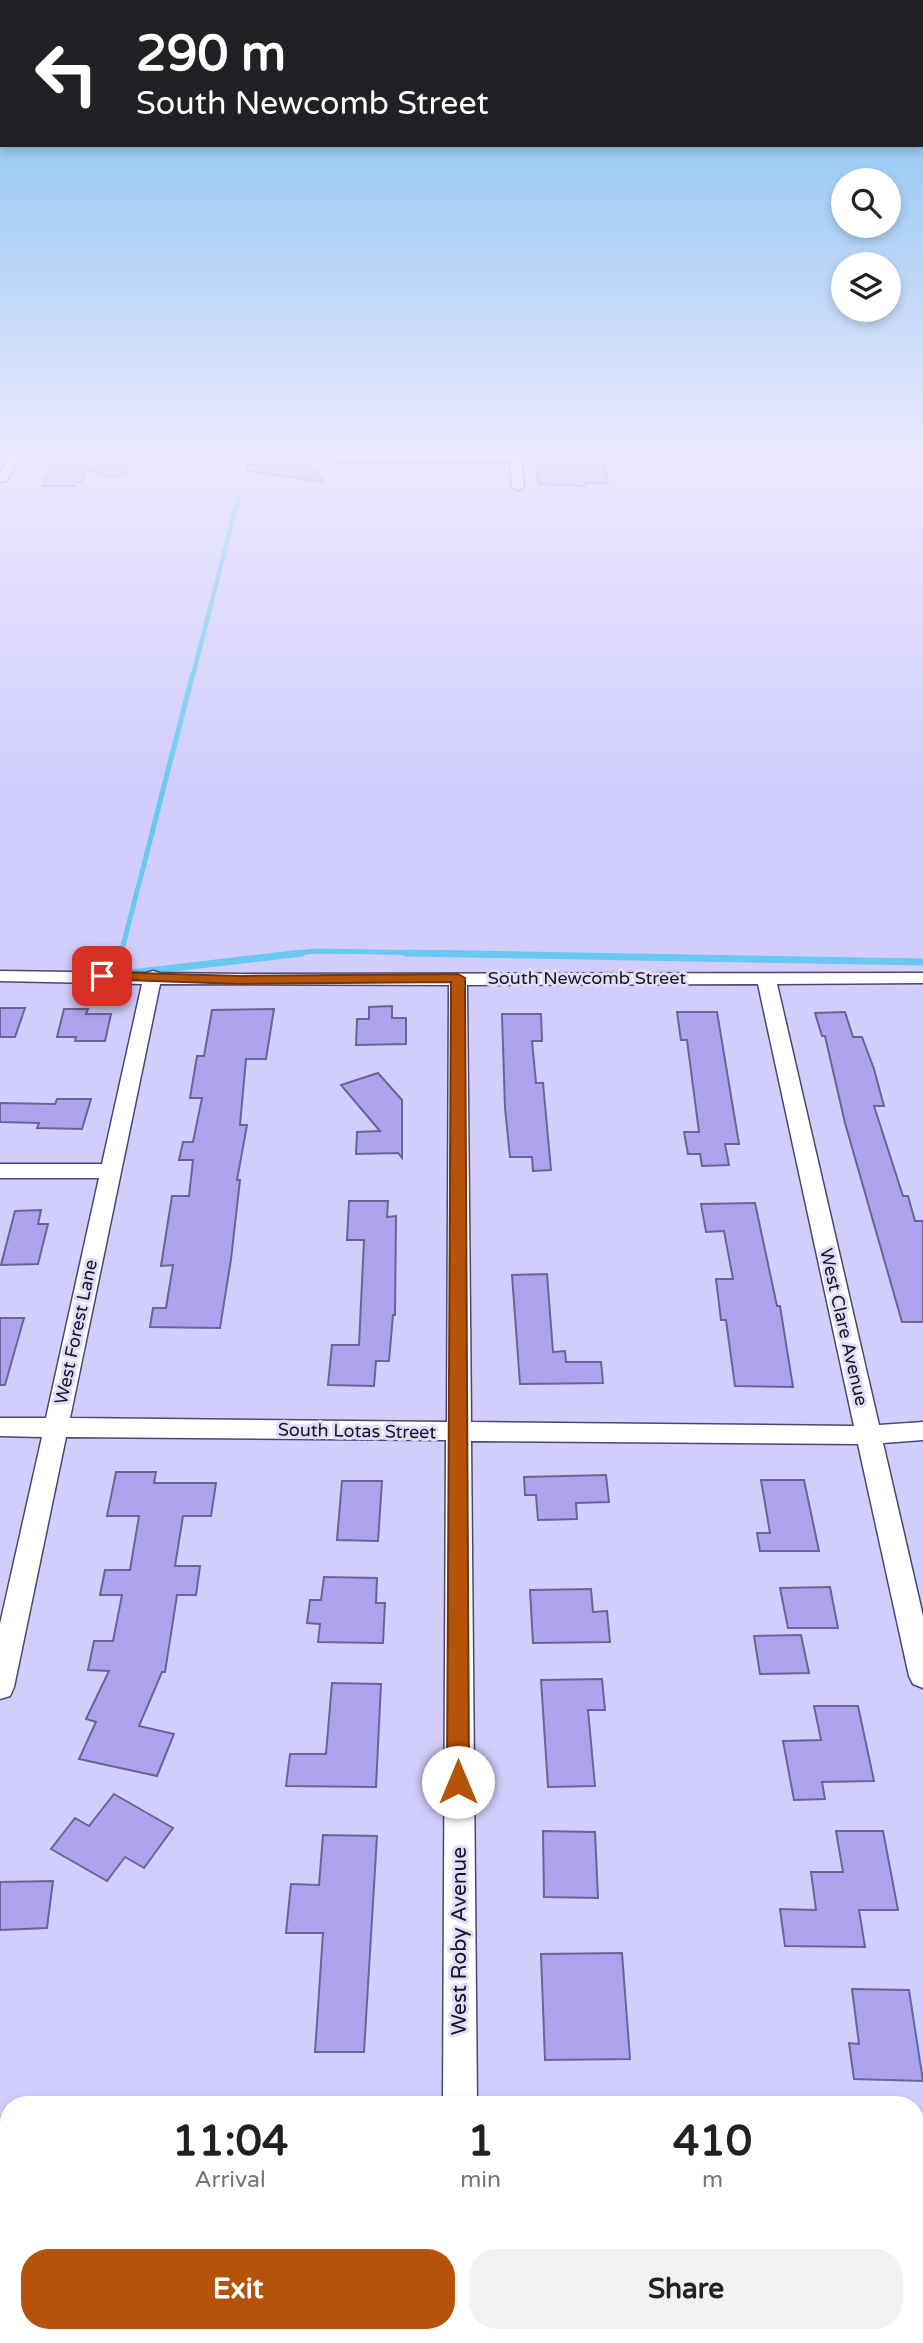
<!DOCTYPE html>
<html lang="en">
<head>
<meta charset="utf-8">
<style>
	body { margin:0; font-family:"Varela Round",sans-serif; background:#f2f2f2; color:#202124; height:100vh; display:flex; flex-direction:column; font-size:26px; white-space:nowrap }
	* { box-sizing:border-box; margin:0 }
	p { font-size:23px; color:#757577 }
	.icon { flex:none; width:38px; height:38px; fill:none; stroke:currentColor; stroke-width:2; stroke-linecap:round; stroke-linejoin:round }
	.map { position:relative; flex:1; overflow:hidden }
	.side { position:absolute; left:0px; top:2096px; width:924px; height:247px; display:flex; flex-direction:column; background:#fff; border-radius:28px 28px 0 0; box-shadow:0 4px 10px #0003 }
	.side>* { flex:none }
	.top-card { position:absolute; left:0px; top:0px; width:924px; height:147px; box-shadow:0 4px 10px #0003; background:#202124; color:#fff; overflow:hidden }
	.tools { position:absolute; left:831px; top:168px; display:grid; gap:14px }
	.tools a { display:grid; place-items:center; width:70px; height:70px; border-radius:50%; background:#fff; box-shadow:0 4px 10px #0003; font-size:35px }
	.pin { position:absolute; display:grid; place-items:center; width:60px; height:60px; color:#fff; margin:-30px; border-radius:14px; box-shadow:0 4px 10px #0006 }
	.me { position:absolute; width:77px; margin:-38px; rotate:0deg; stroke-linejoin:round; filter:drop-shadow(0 0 5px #0008) }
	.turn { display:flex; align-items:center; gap:24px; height:147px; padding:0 21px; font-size:32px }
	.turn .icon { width:91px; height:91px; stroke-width:2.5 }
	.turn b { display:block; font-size:49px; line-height:60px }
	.eta { display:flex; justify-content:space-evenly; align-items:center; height:119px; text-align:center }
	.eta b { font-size:42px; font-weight:700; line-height:49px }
	.primary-button { display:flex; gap:14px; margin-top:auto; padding:14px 21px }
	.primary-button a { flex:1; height:80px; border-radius:28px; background:#b45309; color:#fff; font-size:28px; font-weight:700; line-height:80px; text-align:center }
	.primary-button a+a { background:#f2f2f2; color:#202124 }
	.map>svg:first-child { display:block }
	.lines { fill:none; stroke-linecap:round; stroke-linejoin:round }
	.stream-far2 { stroke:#69c8f2; stroke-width:4.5 }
	.stream-far1 { stroke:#69c8f2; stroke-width:5 }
	.stream { stroke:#69c8f2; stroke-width:7 }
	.building { fill:#ada3ef; stroke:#6b6498; stroke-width:2 }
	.street-casing { stroke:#4c4576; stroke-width:3 }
	.street { fill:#fff; fill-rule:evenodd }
	.route { fill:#b45309; stroke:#753606; stroke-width:2 }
	.labels { text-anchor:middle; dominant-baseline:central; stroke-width:6; stroke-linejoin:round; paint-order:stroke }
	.street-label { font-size:18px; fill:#161327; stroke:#e0def6 }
	.near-street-label { font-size:21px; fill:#161327; stroke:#e0def6 }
</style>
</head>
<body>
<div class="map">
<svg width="923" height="2343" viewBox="0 0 923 2343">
	<rect width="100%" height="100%" fill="#d2cefc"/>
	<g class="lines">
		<polyline class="stream-far2" points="193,675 239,495"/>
		<g class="stream-far1">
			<polyline points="121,954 193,673"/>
			<polyline points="288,954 316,951 503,954"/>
		</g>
		<g class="stream">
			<polyline points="122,953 119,964 131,973 302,953"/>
			<polyline points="406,953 923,962"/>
		</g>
	</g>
	<g class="building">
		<polygon points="53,455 133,455 125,473 112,478 86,469 81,482 76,482 75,486 42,486 55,459"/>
		<polygon points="285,455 290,460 302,458 324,482 247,471 247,465 267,463 262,457"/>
		<polygon points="538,455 602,455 608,483 585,483 586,486 539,484 534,456"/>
		<polygon points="392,1006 392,1018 406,1018 406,1044 356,1045 357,1019 369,1019 369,1007"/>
		<polygon points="0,1008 25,1008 15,1037 0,1037"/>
		<polygon points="64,1009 88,1009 86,1014 111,1014 105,1041 75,1041 76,1037 57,1037"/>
		<polygon points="274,1009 266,1059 246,1059 240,1125 247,1125 237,1180 240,1180 231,1259 220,1328 150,1327 153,1308 166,1308 173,1265 161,1266 172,1196 189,1196 193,1160 179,1160 183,1142 193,1142 202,1098 190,1098 197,1056 204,1056 212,1010"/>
		<polygon points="677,1012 717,1012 739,1144 725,1144 729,1165 702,1166 700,1154 688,1154 684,1132 699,1132 687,1040 681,1040"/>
		<polygon points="845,1012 853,1037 862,1037 874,1069 884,1106 874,1106 903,1196 908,1196 915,1221 923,1221 923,1322 902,1322 845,1123 825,1036 822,1036 815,1013"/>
		<polygon points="502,1014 541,1014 542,1041 532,1041 536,1083 543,1083 551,1170 533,1171 532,1157 510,1157 505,1108"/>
		<polygon points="378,1073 402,1100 402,1158 398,1153 356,1154 357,1132 380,1131 341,1085"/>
		<polygon points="57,1099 91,1099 82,1129 37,1128 39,1123 0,1122 0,1103 55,1104"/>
		<polygon points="349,1201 388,1201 387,1217 396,1216 395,1315 393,1315 389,1361 376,1361 374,1386 328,1385 332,1345 359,1345 364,1240 347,1240"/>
		<polygon points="755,1203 777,1306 780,1306 793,1387 735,1386 726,1320 721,1320 716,1279 733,1279 724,1231 706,1232 701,1204"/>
		<polygon points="41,1210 38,1224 48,1224 38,1264 1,1265 15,1211"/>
		<polygon points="547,1274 553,1352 565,1351 566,1362 601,1362 603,1383 520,1384 512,1275"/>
		<polygon points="0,1318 24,1318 5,1385 0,1385"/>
		<polygon points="116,1472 156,1472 154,1483 216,1483 211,1516 183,1516 175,1566 200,1566 196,1595 177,1595 165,1672 162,1672 139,1726 174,1734 157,1776 79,1759 96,1722 86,1719 109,1671 88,1670 94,1641 113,1641 122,1595 100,1595 105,1570 130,1570 139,1516 107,1516"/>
		<polygon points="606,1475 609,1502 576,1503 577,1519 538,1520 536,1495 525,1495 524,1477"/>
		<polygon points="761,1480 804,1480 819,1551 760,1551 757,1533 770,1533"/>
		<polygon points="342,1481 382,1481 378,1541 337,1540"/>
		<polygon points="324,1577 377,1578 376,1603 385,1603 383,1643 318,1642 320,1624 307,1623 310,1600 321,1600"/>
		<polygon points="830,1587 838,1628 788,1628 780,1588"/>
		<polygon points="591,1589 593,1612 607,1611 610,1642 533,1643 530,1590"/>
		<polygon points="801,1635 809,1673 760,1674 754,1636"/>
		<polygon points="602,1679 605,1710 588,1710 595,1786 548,1787 541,1680"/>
		<polygon points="332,1683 381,1684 376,1787 286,1786 290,1754 326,1754"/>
		<polygon points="814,1706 858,1706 874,1781 822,1782 825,1799 794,1800 783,1741 821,1740"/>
		<polygon points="114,1794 173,1828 144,1868 125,1857 107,1881 51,1849 75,1818 89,1826"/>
		<polygon points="543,1831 595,1832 598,1898 544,1897"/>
		<polygon points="836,1831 883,1831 898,1910 859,1910 865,1947 785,1946 780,1909 816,1910 811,1872 843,1872"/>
		<polygon points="323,1835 377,1836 364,2052 315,2052 323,1933 286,1933 291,1884 319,1885"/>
		<polygon points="53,1881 47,1928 0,1930 0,1882"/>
		<polygon points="622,1953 630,2059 545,2060 541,1954"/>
		<polygon points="852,1989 909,1990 923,2081 854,2079 849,2043 859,2044"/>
	</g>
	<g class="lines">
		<defs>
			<g id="street">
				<polygon points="10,455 22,455 6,481 0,482 0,473"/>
				<polygon points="165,455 176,455 169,460 165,459"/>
				<polygon points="330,455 520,455 524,487 518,490 512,487 510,461 335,461 331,460"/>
				<path d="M0 971 146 973 153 971 160 973 240 974 923 973V983L777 984 879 1425 923 1422V1440L883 1443 923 1616V1688L913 1684 909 1676 858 1444 471 1441 477 2105H443L446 1440 66 1437 14 1687 10 1696 0 1699V1624L42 1437 0 1436V1418H46L99 1178H0V1164H102L142 984 0 981ZM160 984 449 985 447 1422 70 1418ZM758 984 854 1426 471 1422 467 985Z"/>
				<rect x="442" y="2334" width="38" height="9"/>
			</g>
		</defs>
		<use href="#street" class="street-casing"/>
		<use href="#street" class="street"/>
	</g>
	<linearGradient id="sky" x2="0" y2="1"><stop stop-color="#75bcec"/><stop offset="0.58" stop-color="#ebe9fe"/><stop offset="1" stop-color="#ebe9fe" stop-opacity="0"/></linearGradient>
	<rect width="923" height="783" fill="url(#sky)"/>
	<polygon class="route" points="102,972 240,976 458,974 465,978 469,1782 466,1789 458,1792 450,1789 447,1782 451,982 240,984 97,979 95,976"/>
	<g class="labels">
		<g class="street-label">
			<text x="587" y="978">South Newcomb Street</text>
			<text transform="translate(844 1327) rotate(77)">West Clare Avenue</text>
			<text transform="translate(76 1332) rotate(-78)">West Forest Lane</text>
			<text transform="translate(357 1431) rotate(1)">South Lotas Street</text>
		</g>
		<g class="near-street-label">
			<text transform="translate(459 1941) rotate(-90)">West Roby Avenue</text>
		</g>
	</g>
</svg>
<div class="tools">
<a><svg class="icon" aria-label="search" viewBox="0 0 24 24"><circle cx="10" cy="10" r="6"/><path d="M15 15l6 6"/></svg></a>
<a><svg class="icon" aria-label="layers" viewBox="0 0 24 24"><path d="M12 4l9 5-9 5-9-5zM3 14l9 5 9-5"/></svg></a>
</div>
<div class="pin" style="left:102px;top:976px;background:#d93025"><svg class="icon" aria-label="arrive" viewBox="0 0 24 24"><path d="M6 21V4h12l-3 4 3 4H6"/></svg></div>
<svg class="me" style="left:458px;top:1782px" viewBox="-20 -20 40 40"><circle r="19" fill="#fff"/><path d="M0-13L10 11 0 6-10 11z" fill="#b45309"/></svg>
<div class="top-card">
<div class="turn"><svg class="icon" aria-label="left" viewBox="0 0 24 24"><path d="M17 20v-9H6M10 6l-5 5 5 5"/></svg><div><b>290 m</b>South Newcomb Street</div></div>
</div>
<section class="side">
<div class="eta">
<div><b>11:04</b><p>Arrival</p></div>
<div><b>1</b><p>min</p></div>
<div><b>410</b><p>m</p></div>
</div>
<div class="primary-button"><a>Exit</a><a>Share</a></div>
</section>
</div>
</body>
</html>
